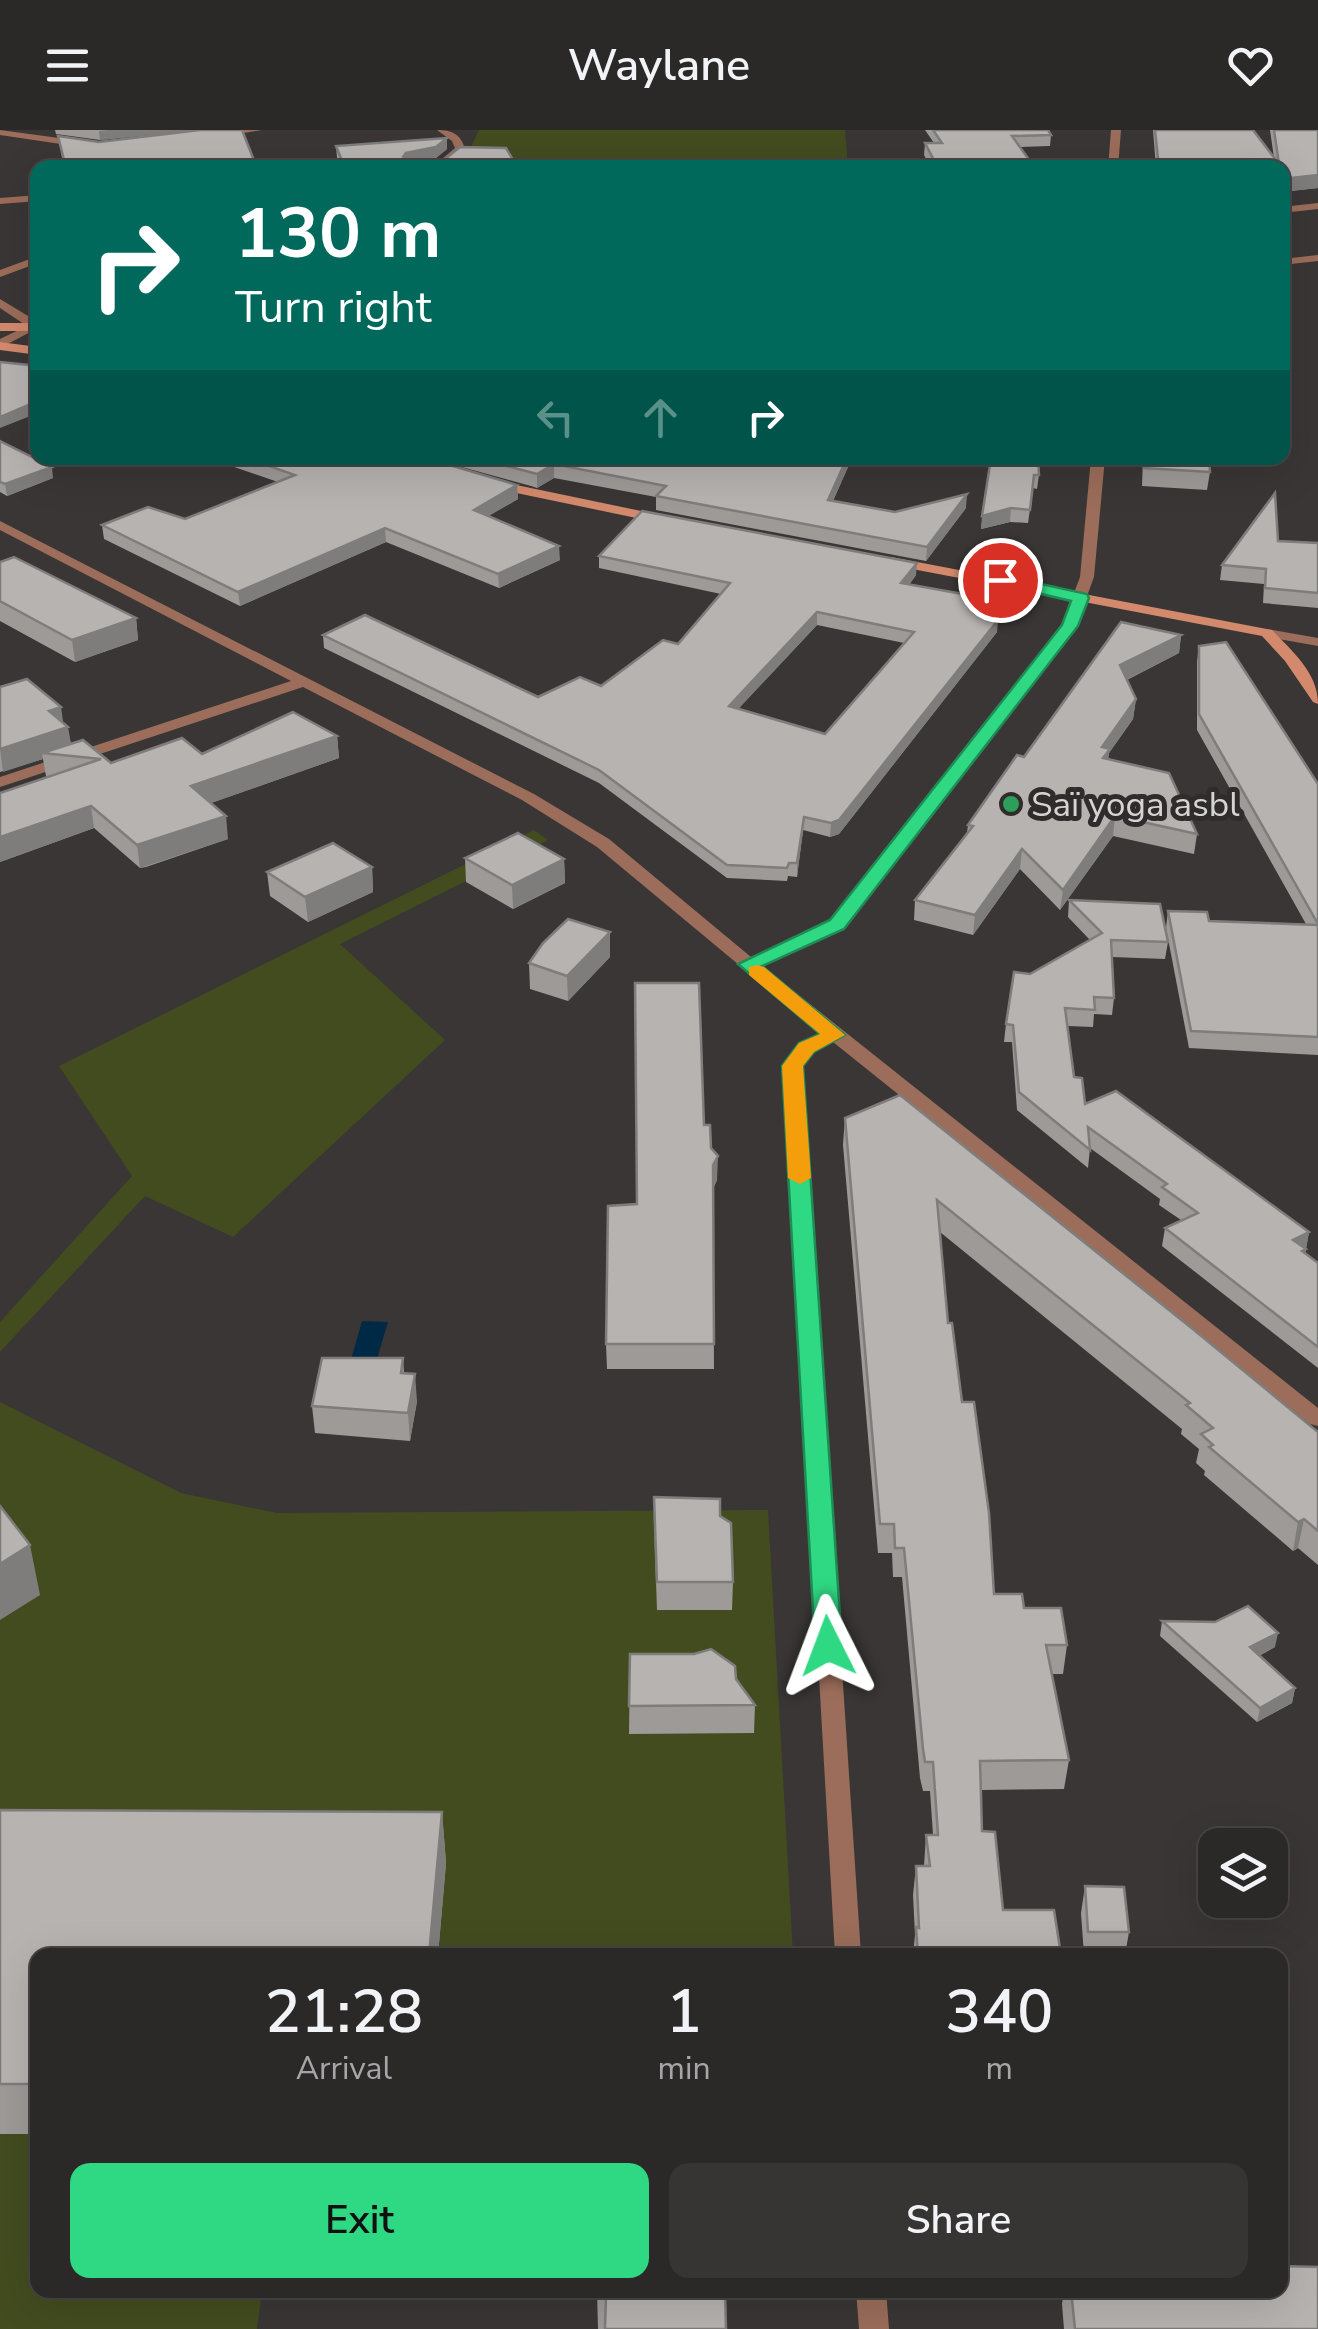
<!DOCTYPE html>
<html lang="en">
<head>
<meta charset="utf-8">
<style>
	body { margin:0; font-family:"Nunito Sans",sans-serif; background:#373434; color:#f1f3f6; height:100vh; display:flex; flex-direction:column; font-size:38px; white-space:nowrap }
	* { box-sizing:border-box; margin:0 }
	p { font-size:32px; color:#a6a6a8 }
	.icon { flex:none; width:55px; height:55px; fill:none; stroke:currentColor; stroke-width:2; stroke-linecap:round; stroke-linejoin:round }
	.map { position:relative; flex:1; overflow:hidden }
	.drawer { position:absolute; left:30px; top:1818px; width:1258px; height:350px; display:flex; flex-direction:column; background:#2b2828; border-radius:20px; box-shadow:0 10px 40px #0002,0 0 0 2px #474445 }
	.drawer>* { flex:none }
	.banner { position:absolute; left:30px; top:30px; width:1260px; height:305px; border-radius:20px; box-shadow:0 10px 40px #0002,0 0 0 2px #474445; background:#00695c; color:#fff; overflow:hidden }
	.controls { position:absolute; left:1198px; top:1698px; display:grid; gap:20px }
	.controls a { display:grid; place-items:center; width:90px; height:90px; border-radius:20px; background:#2b2828; box-shadow:0 10px 40px #0002,0 0 0 2px #474445; font-size:50px }
	.pin { position:absolute; display:grid; place-items:center; width:85px; height:85px; color:#fff; margin:-42px; border:5px solid #fff; border-radius:50%; box-shadow:0 2px 10px #0007 }
	.me { position:absolute; width:110px; margin:-55px; rotate:357deg; stroke-linejoin:round; filter:drop-shadow(0 0 8px #0008) }
	.turn { display:flex; align-items:center; gap:35px; height:210px; padding:0 40px; font-size:45px }
	.turn .icon { width:130px; height:130px; stroke-width:2.5 }
	.turn b { display:block; font-size:70px; line-height:85px }
	.lanes { display:flex; align-items:center; height:95px; padding:0 40px; background:#0003; justify-content:center; gap:50px; direction:ltr }
	.lanes .off { opacity:.35 }
	.eta { display:flex; justify-content:space-evenly; align-items:center; height:170px; text-align:center }
	.eta b { font-size:60px; font-weight:600; line-height:70px }
	.button { display:flex; gap:20px; margin-top:auto; padding:20px 40px }
	.button a { flex:1; height:115px; border-radius:20px; background:#2fd883; color:#111; font-size:40px; font-weight:600; line-height:115px; text-align:center }
	.button a+a { background:#373434; color:#f1f3f6 }
	header { display:flex; justify-content:space-between; align-items:center; height:130px; padding:0 40px; background:#2b2828; font-size:45px; font-weight:600 }
	.map>svg:first-child { display:block }
	.green { fill:#434c1f }
	.water { fill:#002946 }
	.lines { fill:none; stroke-linecap:round; stroke-linejoin:round }
	.street { fill:#9b6d5a; fill-rule:evenodd }
	.secondary { fill:#d3896c; fill-rule:evenodd }
	.wall { fill:#9d9a98; fill-rule:evenodd }
	.shaded-wall { fill:#7f7d7c }
	.building { fill:#b6b3b1; stroke:#7f7d7c; stroke-width:2.5; fill-rule:evenodd }
	.route { fill:#2fd883; stroke:#1f8c55; stroke-width:2.5 }
	.slow { fill:#f59e0b }
	.leisure-dot { fill:#2e9e5b; stroke:#2f2c2b; stroke-width:4 }
	.labels { text-anchor:middle; dominant-baseline:central; stroke-width:10; stroke-linejoin:round; paint-order:stroke }
	.poi-label { font-size:35px; fill:#d6d4d3; stroke:#2f2c2b; text-anchor:start }
</style>
</head>
<body>
<header><svg class="icon" aria-label="menu" viewBox="0 0 24 24"><path d="M4 6h16M4 12h16M4 18h16"/></svg>Waylane<svg class="icon" aria-label="heart" viewBox="0 0 24 24"><path d="M12 20l-8-8c-3-5 5-10 8-4 3-6 11-1 8 4z"/></svg></header>
<div class="map">
<svg width="1318" height="2199" viewBox="0 0 1318 2199">
	<rect width="100%" height="100%" fill="#393635"/>
	<g class="green">
		<polygon points="479,0 845,0 848,37 465,38 463,33"/>
		<polygon points="534,700 548,710 340,814 445,910 233,1107 145,1066 0,1222 0,1192 132,1046 59,936"/>
		<polygon points="0,1272 181,1363 277,1383 768,1380 793,1825 38,1825 38,2160 262,2160 257,2199 0,2199"/>
	</g>
	<polygon class="water" points="362,1191 388,1192 373,1242 348,1240"/>
	<g class="lines">
		<g class="street">
			<polygon points="0,0 81,11 86,14 81,17 0,5"/>
			<polygon points="228,0 262,0 219,7 214,4"/>
			<path d="M437 0C452 0 461 4 465 19L442 36 437 33 455 18 452 11Z"/>
			<polygon points="1111,0 1121,0 1118,38 1108,38"/>
			<polygon points="38,65 38,71 0,74 0,68"/>
			<polygon points="1318,73 1318,79 1282,83 1282,77"/>
			<polygon points="1318,125 1318,131 1282,135 1282,129"/>
			<polygon points="38,126 38,133 0,147 0,140"/>
			<polygon points="0,169 38,192 38,198 0,218 0,209 27,196 0,178"/>
			<polygon points="1091,328 1105,328 1094,447 1076,496 843,799 761,835 1318,1278 1318,1296 1310,1294 833,912 813,921 802,936 861,1825 835,1825 784,936 799,913 822,904 597,717 522,670 303,557 0,657 0,647 291,551 0,400 0,391 534,664 609,709 751,827 831,791 1062,495 1080,447"/>
			<polygon points="1267,499 1318,508 1318,516 1262,506 1260,503"/>
			<polygon points="856,2160 886,2160 889,2199 859,2199"/>
		</g>
		<g class="secondary">
			<rect x="0" y="193" width="38" height="8"/>
			<polygon points="0,212 38,217 38,225 0,220"/>
			<polygon points="493,350 665,386 672,390 665,394 488,357 486,354"/>
			<path d="M891 427 1272 500C1292 521 1318 543 1318 574L1313 572 1285 531 1262 506 886 434 884 431Z"/>
		</g>
	</g>
	<g class="wall">
		<polygon points="55,0 242,0 257,38 64,38 58,6 99,12 198,0 100,10 56,4"/>
		<polygon points="925,0 1048,0 1051,5 1050,16 1020,17 1035,38 931,38 924,25 925,13 934,13"/>
		<polygon points="1153,0 1253,0 1274,28 1270,0 1318,0 1318,58 1282,62 1282,38 1156,38"/>
		<polygon points="336,16 447,19 436,28 430,30 518,38 341,38 337,28"/>
		<polygon points="0,311 53,348 7,366 0,362"/>
		<polygon points="208,328 426,328 517,355 518,369 488,386 560,430 499,458 386,412 240,476 104,409 102,395 185,389 278,352"/>
		<polygon points="429,328 852,328 833,371 895,382 966,378 926,431 656,380 656,367 554,348 537,358 531,356"/>
		<polygon points="991,328 1039,345 1037,359 1033,358 1028,393 1010,392 981,399"/>
		<polygon points="1143,328 1209,328 1210,342 1207,360 1142,356"/>
		<polygon points="1278,411 1318,413 1318,478 1263,473 1264,454 1220,450 1222,435"/>
		<path d="M599 426 916 445 909 455 997 502 839 704 830 707 803 700 797 747 788 746 787 751 727 748 599 653 324 518 323 505 538 567 601 556 678 514 721 464 599 438ZM817 495 904 513 825 604 738 579Z"/>
		<polygon points="0,432 136,488 138,510 75,532 0,491"/>
		<polygon points="1181,505 1179,523 1127,550 1136,569 1133,589 1109,623 1108,629 1197,704 1194,724 1113,706 1060,780 1020,739 973,805 914,790 915,770 967,703 968,695 1024,627"/>
		<polygon points="1199,516 1318,654 1318,925 1189,918 1166,798 1168,781 1209,791 1306,794 1197,600 1197,532"/>
		<polygon points="0,557 64,593 71,614 111,633 202,624 337,606 339,628 211,673 228,709 146,737 140,738 94,698 0,732 0,663 49,646 46,646 43,629 0,642"/>
		<polygon points="465,728 564,729 565,753 513,779 466,752"/>
		<polygon points="372,737 373,762 308,792 270,766 267,742"/>
		<polygon points="1069,770 1168,812 1165,829 1112,827 1114,868 1112,885 1094,884 1093,897 1068,896 1074,947 1085,974 1309,1102 1305,1124 1318,1133 1318,1238 1162,1116 1165,1098 1181,1090 1159,1075 1160,1069 1090,1018 1088,1038 1017,980 1012,912 1004,912 1006,894 1030,844 1090,810 1068,787"/>
		<polygon points="610,827 568,871 530,859 529,833"/>
		<polygon points="845,988 1318,1302 1318,1435 1298,1418 1293,1421 1204,1345 1205,1341 1196,1333 1199,1319 1181,1304 1182,1299 940,1102 948,1193 994,1464 1024,1478 1067,1515 1063,1544 1052,1544 1069,1630 1064,1659 981,1660 982,1701 1003,1780 1061,1825 913,1825 915,1805 913,1765 916,1736 924,1736 926,1705 933,1705 930,1661 923,1661 920,1648 902,1447 893,1447 892,1423 878,1423 843,1015"/>
		<polygon points="704,995 717,1050 713,1059 714,1239 607,1239 606,1214"/>
		<polygon points="403,1228 404,1243 417,1271 410,1311 315,1303 312,1276"/>
		<polygon points="720,1386 733,1452 732,1480 657,1480 654,1395"/>
		<polygon points="1162,1491 1215,1492 1275,1517 1259,1526 1295,1558 1292,1573 1257,1592 1160,1506"/>
		<polygon points="630,1524 694,1524 736,1549 755,1575 754,1603 629,1604"/>
		<polygon points="0,1680 442,1682 446,1733 438,1825 38,1825 38,2004 0,2004"/>
		<polygon points="1085,1756 1129,1802 1125,1825 1084,1825 1081,1783"/>
		<polygon points="597,2160 726,2199 598,2199"/>
		<polygon points="1064,2160 1280,2160 1318,2199 1064,2199 1062,2174"/>
	</g>
	<g class="shaded-wall">
		<polygon points="108,0 201,0 100,10 99,1"/>
		<polygon points="447,8 447,19 436,28 406,34 403,27 406,23"/>
		<polygon points="1318,45 1318,58 1282,62 1282,49"/>
		<polygon points="38,271 38,283 0,298 0,287"/>
		<polygon points="847,328 852,328 827,384 828,370"/>
		<polygon points="554,334 554,348 537,358 537,344"/>
		<polygon points="52,337 53,348 7,366 5,354"/>
		<polygon points="517,355 518,369 475,394 474,380"/>
		<polygon points="967,364 966,378 926,431 927,417"/>
		<polygon points="1011,378 1010,392 981,399 982,386"/>
		<polygon points="385,398 386,412 240,476 238,462"/>
		<polygon points="559,416 560,430 499,458 498,444"/>
		<polygon points="917,433 916,445 900,466 901,453"/>
		<polygon points="817,482 817,495 728,590 729,576"/>
		<polygon points="136,488 138,510 75,532 72,510"/>
		<polygon points="998,490 997,502 839,704 830,707 831,693"/>
		<polygon points="1181,505 1179,523 1118,554 1120,535"/>
		<polygon points="1136,569 1133,589 1109,623 1107,638 1101,647 1102,617"/>
		<polygon points="61,577 64,598 68,597 72,619 42,623 43,629 3,642 0,619 49,581"/>
		<polygon points="337,606 339,628 194,679 191,656"/>
		<polygon points="91,676 94,698 0,732 0,707"/>
		<polygon points="226,686 228,709 140,738 137,715"/>
		<polygon points="1115,686 1113,706 1060,780 1063,760"/>
		<polygon points="804,687 803,700 797,747 797,733"/>
		<polygon points="1022,719 1020,739 973,805 975,785"/>
		<polygon points="564,729 565,753 513,779 512,755"/>
		<polygon points="372,737 373,762 308,792 305,767"/>
		<polygon points="610,802 610,827 568,871 567,846"/>
		<polygon points="718,1026 717,1050 712,1060 713,1035"/>
		<polygon points="1309,1102 1303,1137 1293,1110"/>
		<polygon points="415,1244 417,1271 410,1311 408,1283"/>
		<polygon points="1304,1389 1298,1418 1293,1421 1298,1392"/>
		<polygon points="30,1415 40,1465 0,1490 0,1434"/>
		<polygon points="1278,1503 1275,1517 1247,1532 1250,1517"/>
		<polygon points="1295,1558 1292,1573 1257,1592 1260,1578"/>
		<polygon points="442,1682 446,1733 438,1825 429,1825"/>
	</g>
	<g class="building">
		<polygon points="200,0 242,0 257,38 66,38 58,6 99,12"/>
		<polygon points="933,0 1048,0 1051,5 1012,6 1035,38 938,38 925,13 942,13"/>
		<polygon points="1155,0 1253,0 1279,34 1274,0 1318,0 1318,45 1282,49 1282,38 1159,38"/>
		<polygon points="447,8 436,17 406,23 403,27 406,30 445,29 460,17 506,18 518,38 345,38 336,16"/>
		<polygon points="0,232 38,236 38,271 0,287"/>
		<polygon points="0,311 52,337 5,354 0,352"/>
		<polygon points="246,328 426,328 517,355 474,380 559,416 498,444 385,398 238,462 102,395 148,377 185,389 295,345"/>
		<polygon points="476,328 847,328 828,370 895,382 967,364 927,417 656,366 666,356 554,334 537,344"/>
		<polygon points="991,328 1038,328 1039,345 1034,345 1030,380 1011,378 982,386"/>
		<polygon points="1144,328 1209,328 1210,342 1144,338"/>
		<polygon points="1275,363 1278,411 1318,413 1318,463 1265,458 1266,439 1222,435"/>
		<path d="M642 381 917 433 901 453 968 465 998 490 839 690 831 693 804 687 797 733H789L787 738 727 735 599 640 323 505 365 485 538 567 580 547 601 556 663 510 678 514 730 453 599 426ZM817 482 914 502 825 604 729 576Z"/>
		<polygon points="14,427 136,488 72,510 0,471 0,432"/>
		<polygon points="1121,492 1181,505 1120,535 1136,569 1102,617 1110,619 1103,628 1169,643 1197,704 1115,686 1063,760 1022,719 975,785 915,770 973,696 968,695 1017,625 1024,627"/>
		<polygon points="1226,512 1318,654 1318,794 1199,584 1199,516"/>
		<polygon points="27,549 61,577 49,581 68,597 0,619 0,557"/>
		<polygon points="293,582 337,606 191,656 226,686 137,715 91,676 0,707 0,663 101,629 42,623 83,610 111,633 182,608 202,624"/>
		<polygon points="518,703 564,729 512,755 465,728"/>
		<polygon points="333,713 372,737 305,767 267,742"/>
		<polygon points="1069,770 1160,774 1168,812 1111,810 1114,868 1094,867 1095,880 1065,878 1074,947 1082,948 1085,974 1116,961 1309,1102 1293,1110 1306,1119 1302,1121 1318,1133 1318,1217 1165,1098 1198,1083 1162,1057 1167,1054 1088,997 1090,1020 1019,962 1013,895 1006,894 1014,842 1030,844 1102,803"/>
		<polygon points="1168,781 1207,782 1209,791 1318,795 1318,907 1191,901"/>
		<polygon points="568,789 610,802 567,846 529,833 543,813"/>
		<polygon points="635,853 699,853 704,995 710,995 711,1018 718,1026 713,1035 714,1214 606,1214 608,1076 637,1074"/>
		<polygon points="900,965 1194,1200 1318,1302 1318,1401 1304,1389 1298,1392 1209,1317 1213,1315 1201,1304 1213,1298 1186,1275 1190,1273 937,1070 948,1193 952,1193 962,1272 974,1272 989,1383 994,1464 1022,1464 1024,1478 1061,1478 1067,1515 1046,1515 1069,1630 980,1631 982,1701 995,1702 1003,1780 1054,1780 1061,1825 918,1825 916,1797 919,1798 916,1736 930,1736 926,1705 938,1705 933,1632 925,1632 923,1619 904,1418 895,1418 894,1394 880,1394 845,988"/>
		<polygon points="322,1228 403,1228 401,1243 415,1244 408,1283 312,1276"/>
		<polygon points="654,1367 720,1369 720,1386 731,1393 733,1452 657,1452"/>
		<polygon points="0,1376 30,1415 0,1434"/>
		<polygon points="1248,1476 1278,1503 1250,1517 1295,1558 1260,1578 1162,1491 1215,1492"/>
		<polygon points="711,1519 735,1536 736,1549 755,1575 629,1576 630,1524 694,1524"/>
		<polygon points="0,1680 442,1682 429,1825 38,1825 38,1954 0,1954"/>
		<polygon points="1085,1756 1124,1757 1129,1802 1088,1802"/>
		<polygon points="1280,2136 1318,2137 1318,2199 1075,2199 1071,2160 1280,2160"/>
		<polygon points="597,2160 725,2160 726,2199 605,2199 606,2166 597,2166"/>
	</g>
	<polygon class="route" points="1000,445 1087,464 1089,468 1078,496 844,799 762,836 845,905 814,922 803,936 842,1516 838,1523 819,1523 815,1516 782,936 799,913 820,904 738,834 830,790 1062,495 1071,471 994,453 991,450"/>
	<polygon class="slow" points="757,835 764,837 845,905 814,922 803,936 811,1048 800,1054 788,1048 782,936 799,913 820,904 749,845 749,837"/>
	<circle class="leisure-dot" cx="1011" cy="674" r="10"/>
	<g class="labels">
		<g class="poi-label">
			<text x="1031" y="674">Saï yoga asbl</text>
		</g>
	</g>
</svg>
<div class="controls">
<a><svg class="icon" aria-label="layers" viewBox="0 0 24 24"><path d="M12 4l9 5-9 5-9-5zM3 14l9 5 9-5"/></svg></a>
</div>
<div class="pin" style="left:1000px;top:450px;background:#d93025"><svg class="icon" aria-label="arrive" viewBox="0 0 24 24"><path d="M6 21V4h12l-3 4 3 4H6"/></svg></div>
<svg class="me" style="left:828px;top:1516px" viewBox="-20 -20 40 40"><path d="M0-17L14 15 0 8-14 15z" fill="#2fd883" stroke="#fff" stroke-width="4"/></svg>
<div class="banner">
<div class="turn"><svg class="icon" aria-label="right" viewBox="0 0 24 24"><path d="M7 20v-9h11M14 6l5 5-5 5"/></svg><div><b>130 m</b>Turn right</div></div>
<div class="lanes"><svg class="icon off" aria-label="left" viewBox="0 0 24 24"><path d="M17 20v-9H6M10 6l-5 5 5 5"/></svg><svg class="icon off" aria-label="ahead" viewBox="0 0 24 24"><path d="M12 20V5M6 11l6-6 6 6"/></svg><svg class="icon" aria-label="right" viewBox="0 0 24 24"><path d="M7 20v-9h11M14 6l5 5-5 5"/></svg></div>
</div>
<section class="drawer">
<div class="eta">
<div><b>21:28</b><p>Arrival</p></div>
<div><b>1</b><p>min</p></div>
<div><b>340</b><p>m</p></div>
</div>
<div class="button"><a>Exit</a><a>Share</a></div>
</section>
</div>
</body>
</html>
